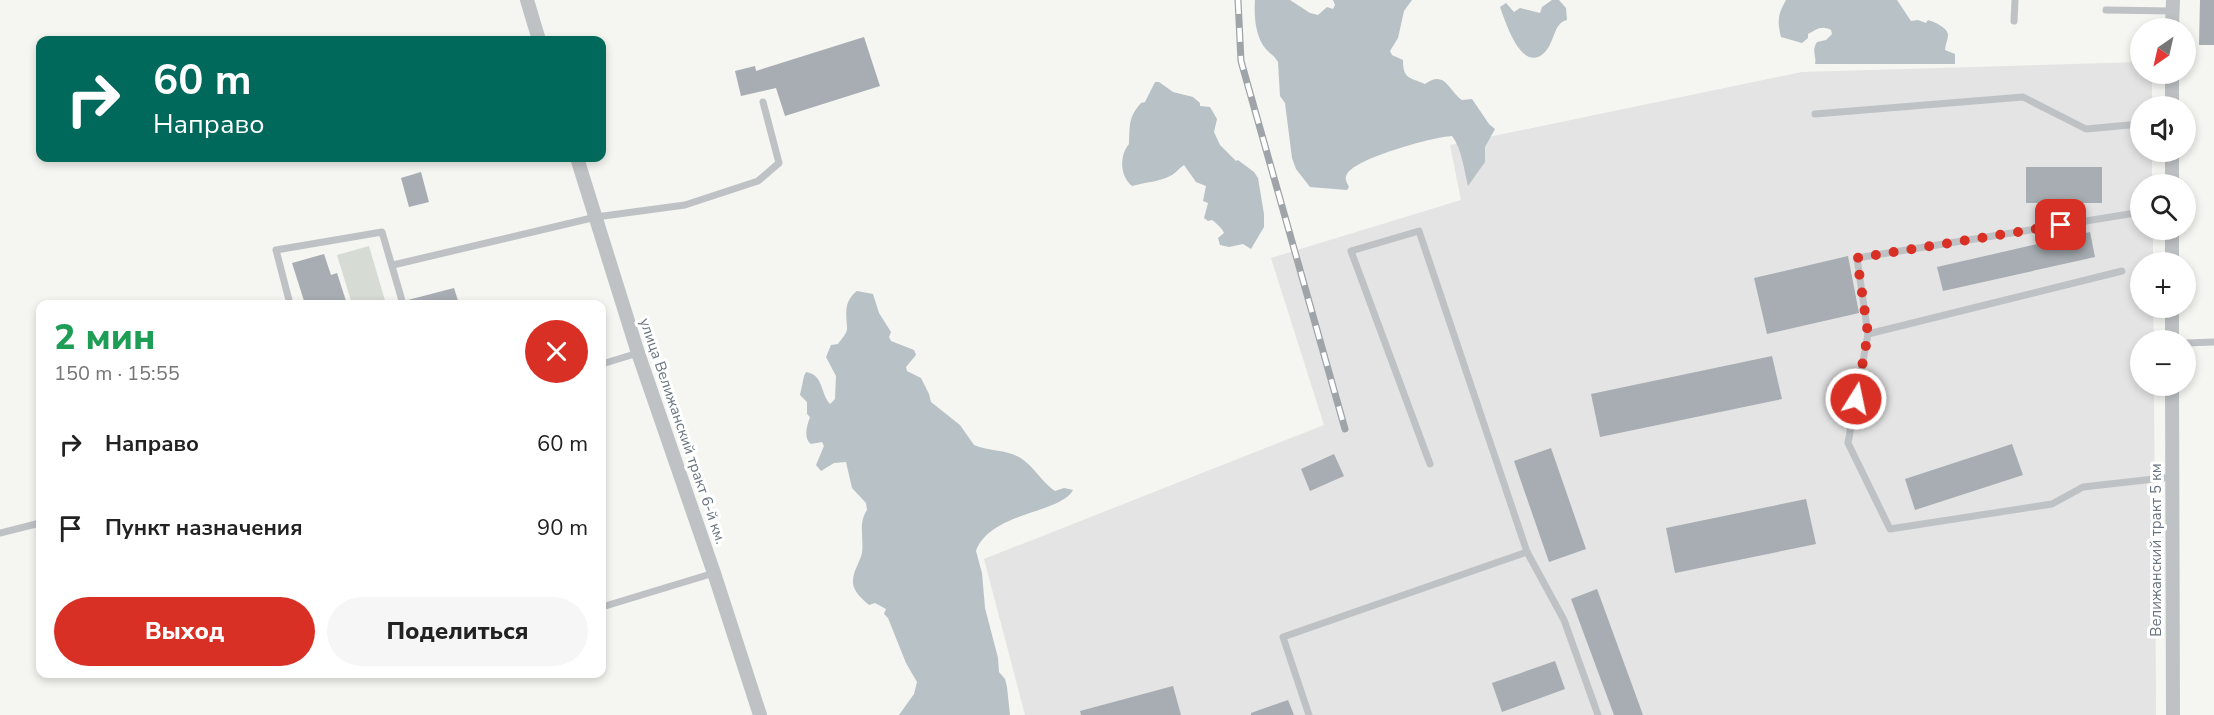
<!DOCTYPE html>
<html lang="ru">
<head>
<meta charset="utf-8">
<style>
	body { margin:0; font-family:"Nunito Sans",sans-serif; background:#f6f6f6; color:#222; height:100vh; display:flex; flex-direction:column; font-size:22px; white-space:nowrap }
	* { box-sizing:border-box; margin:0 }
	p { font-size:20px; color:#767676 }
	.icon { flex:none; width:33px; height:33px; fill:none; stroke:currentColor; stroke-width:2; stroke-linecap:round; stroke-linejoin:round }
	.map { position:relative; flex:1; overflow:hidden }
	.drawer { position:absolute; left:36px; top:300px; width:570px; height:378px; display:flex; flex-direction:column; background:#fff; border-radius:12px; box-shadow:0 3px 9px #0003 }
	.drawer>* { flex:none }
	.hud { position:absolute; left:36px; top:36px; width:570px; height:126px; border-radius:12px; box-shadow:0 3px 9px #0003; background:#00695c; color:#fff; overflow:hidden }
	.needle { width:39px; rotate:214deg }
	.controls { position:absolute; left:2130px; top:18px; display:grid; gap:12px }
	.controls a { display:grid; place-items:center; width:66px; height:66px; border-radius:50%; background:#fff; box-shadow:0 3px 9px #0003; font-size:30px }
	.pin { position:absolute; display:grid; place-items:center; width:51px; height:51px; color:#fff; margin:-26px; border-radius:12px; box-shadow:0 3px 9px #0006 }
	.me { position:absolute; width:66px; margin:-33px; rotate:10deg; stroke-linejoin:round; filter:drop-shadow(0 0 4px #0008) }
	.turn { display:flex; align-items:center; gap:21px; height:126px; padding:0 18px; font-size:27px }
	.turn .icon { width:78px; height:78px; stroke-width:2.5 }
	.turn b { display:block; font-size:42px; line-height:51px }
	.round { display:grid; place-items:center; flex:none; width:63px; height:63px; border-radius:32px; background:#f6f6f6 }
	.overview { display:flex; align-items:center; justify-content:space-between; height:102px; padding:0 18px }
	h1 { font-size:36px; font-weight:800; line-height:45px; color:#1e9e55 }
	.cta { display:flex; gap:12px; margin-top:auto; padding:12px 18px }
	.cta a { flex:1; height:69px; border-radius:36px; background:#d93025; color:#fff; font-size:24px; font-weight:800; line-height:69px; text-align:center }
	.cta a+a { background:#f6f6f6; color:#222 }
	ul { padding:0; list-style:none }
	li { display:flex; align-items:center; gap:18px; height:84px; padding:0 18px }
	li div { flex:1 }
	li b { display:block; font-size:22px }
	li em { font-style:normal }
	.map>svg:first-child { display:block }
	.built { fill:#e3e4e3 }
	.green { fill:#d6dbd4 }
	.water { fill:#b8c1c5 }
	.building { fill:#a7adb2 }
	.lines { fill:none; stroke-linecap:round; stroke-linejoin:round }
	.lane { stroke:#bfc2c5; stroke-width:7 }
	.street { stroke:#bfc2c5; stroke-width:14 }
	.rail-casing { stroke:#9fa4a9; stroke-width:7 }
	.rail { stroke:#fff; stroke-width:4.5; stroke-dasharray:14; stroke-linecap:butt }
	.route { stroke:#d93025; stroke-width:10; stroke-dasharray:0 18 }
	.labels { text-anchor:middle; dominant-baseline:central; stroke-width:6; stroke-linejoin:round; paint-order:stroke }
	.street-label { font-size:15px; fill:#68747f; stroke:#fff }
</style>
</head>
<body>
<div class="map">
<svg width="2214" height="715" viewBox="0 0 2214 715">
	<rect width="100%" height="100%" fill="#f5f5f2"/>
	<polygon class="built" points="2140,62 2140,74 2148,74 2152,80 2152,106 2140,106 2140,152 2152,152 2152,184 2140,184 2140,230 2153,230 2153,262 2140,262 2140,308 2153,308 2154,340 2140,340 2140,386 2154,386 2156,715 1025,715 984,559 1324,425 1271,258 1461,200 1450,145 1802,72"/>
	<polygon class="green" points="369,246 386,304 352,304 337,255"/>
	<g class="water">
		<path d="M1255 0H1290L1310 13 1318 15 1327 7 1333 9 1335 5 1333 0H1412L1404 11 1398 38 1390 51 1392 55 1403 60C1403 79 1409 77 1425 84 1445 69 1449 91 1462 100L1472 99 1489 124 1495 129 1485 147V162L1468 186C1464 170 1462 149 1452 136 1433 137 1356 158 1347 174 1344 179 1347 183 1349 187L1347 190 1310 187 1296 169 1292 158 1285 103 1280 96 1278 62C1275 56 1269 53 1265 48 1255 35 1254 15 1255 0Z"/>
		<path d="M1552 0H1559L1566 8 1567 20C1553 23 1555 43 1544 53 1521 74 1505 20 1500 7L1506 3 1514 12 1520 8 1540 13 1542 7Z"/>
		<path d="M1786 0H1897L1911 21 1918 20 1926 23 1928 20C1935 22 1948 28 1948 35 1948 40 1945 45 1945 50L1955 54V64H1815C1817 56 1811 51 1817 42L1826 40 1832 34 1831 30C1822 25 1817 29 1808 34V38L1802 43 1781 37C1777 21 1778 14 1786 0Z"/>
		<path d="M1155 82H1159L1173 92 1193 97 1200 103V106L1210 107 1217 119 1214 132 1220 145 1236 161 1238 160 1254 172 1258 178 1264 214V227L1251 249 1243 244 1229 247 1220 245 1218 238 1224 233C1223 229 1215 222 1212 220L1208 221 1204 218 1208 203 1203 201 1206 186 1196 182 1184 165C1179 168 1177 172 1172 175 1160 182 1146 182 1132 186 1120 176 1119 156 1129 144 1130 125 1128 118 1141 103L1145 102Z"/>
		<path d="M857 291 873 294 879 313 891 332 889 337 891 341 914 350 916 355 906 367 907 371 921 378 929 394 931 402 960 425 974 445C986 450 1000 450 1012 454 1031 460 1039 480 1055 491L1064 488 1073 490C1062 513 990 512 976 551L982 573 985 608 998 658 999 672 1005 679 1007 687 1010 715H899L914 694 917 682 906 663 888 618 884 614 886 609 875 603 869 605C862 599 852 590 853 581 853 571 860 562 862 553 864 538 858 523 867 510L866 503 852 488 846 462 834 463 821 471 816 465 824 446 822 442 811 444C803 438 807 425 810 417L807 414V402L800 395 804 376 806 372C824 375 820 393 830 404L835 399 836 376 826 357 831 345 838 344C841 339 848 333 847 327 846 312 844 301 857 291Z"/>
	</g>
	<g class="building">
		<polygon points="2200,0 2214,0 2214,45 2199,45"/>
		<polygon points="864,37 880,86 785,116 776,88 741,96 735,71 755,66 756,71"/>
		<rect x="2026" y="167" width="76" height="36"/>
		<polygon points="421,172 429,202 409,207 401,178"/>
		<polygon points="2090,232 2095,257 1943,291 1937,267"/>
		<polygon points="324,254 331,275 337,273 347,304 305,304 292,263"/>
		<polygon points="1848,256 1859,313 1767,334 1754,278"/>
		<polygon points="454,288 459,304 409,304 408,300"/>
		<polygon points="1772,356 1782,399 1600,437 1591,394"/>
		<polygon points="2012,444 2023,475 1915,510 1905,479"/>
		<polygon points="1551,448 1586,549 1549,562 1514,461"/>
		<polygon points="1334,454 1344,476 1310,491 1301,469"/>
		<polygon points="1806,499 1816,544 1675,573 1666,528"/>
		<polygon points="1597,589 1608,619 1643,715 1614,715 1571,599"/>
		<polygon points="1555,661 1565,689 1502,712 1492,683"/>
		<polygon points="1173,686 1181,715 1081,715 1080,711"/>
		<polygon points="1288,700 1294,715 1251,715 1251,713"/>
	</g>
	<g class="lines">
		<g class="lane">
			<polyline points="2106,10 2173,11"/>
			<polyline points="2014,21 2015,0"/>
			<polyline points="1815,114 2023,97 2086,129 2140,124"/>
			<polyline points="393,265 596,217 685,205 758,181 779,163 763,102"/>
			<polyline points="2122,271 1868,334 1848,443 1890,529 2052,504 2083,487 2172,477"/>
			<polyline points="290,304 276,250 382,232 403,304"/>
			<polyline points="1868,334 1857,258 2129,214"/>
			<polyline points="2186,343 2214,342"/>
			<polyline points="602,364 638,353"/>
			<polyline points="0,533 40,523"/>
			<polyline points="1527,552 1564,620 1598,715"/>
			<polyline points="602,607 714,573"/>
			<polyline points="1309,715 1283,637 1527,552 1419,231 1351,251 1430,464"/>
		</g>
		<g class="street">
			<polyline points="527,0 539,40"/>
			<polyline points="2172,28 2173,0"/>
			<polyline points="2172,106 2172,74"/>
			<polyline points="577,158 638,353 714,573 760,715"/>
			<polyline points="2172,184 2172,152"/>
			<polyline points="2172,262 2172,230"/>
			<polyline points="2172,340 2172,308"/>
			<polyline points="2172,386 2173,715"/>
		</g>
		<defs>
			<polyline id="rail" points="1238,0 1241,61 1345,429"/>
		</defs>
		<use href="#rail" class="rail-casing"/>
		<use href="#rail" class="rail"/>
	</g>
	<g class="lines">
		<polyline class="route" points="1856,399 1868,334 1857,258 2061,225"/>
	</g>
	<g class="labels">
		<g class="street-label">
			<text transform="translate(683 431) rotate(71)">улица Велижанский тракт 6-й км.</text>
			<text transform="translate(2156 550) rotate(-90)">Велижанский тракт 5 км</text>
		</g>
	</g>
</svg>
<div class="controls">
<a><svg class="needle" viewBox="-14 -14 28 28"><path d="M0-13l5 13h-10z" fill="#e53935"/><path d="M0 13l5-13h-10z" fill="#767676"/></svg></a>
<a><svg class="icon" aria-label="sound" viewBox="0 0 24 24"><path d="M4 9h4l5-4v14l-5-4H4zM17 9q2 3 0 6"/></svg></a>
<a><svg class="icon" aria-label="search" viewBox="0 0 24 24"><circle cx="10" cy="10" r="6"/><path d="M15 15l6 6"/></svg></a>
<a>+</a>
<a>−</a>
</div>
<div class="pin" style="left:2061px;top:225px;background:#d93025"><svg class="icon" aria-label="arrive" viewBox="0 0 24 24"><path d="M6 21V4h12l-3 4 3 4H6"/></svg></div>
<svg class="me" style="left:1856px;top:399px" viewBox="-20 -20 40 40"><circle r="17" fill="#d93025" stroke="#fff" stroke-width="3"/><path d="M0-11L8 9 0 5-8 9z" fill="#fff"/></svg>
<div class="hud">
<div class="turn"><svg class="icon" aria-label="right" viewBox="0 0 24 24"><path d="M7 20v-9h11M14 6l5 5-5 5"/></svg><div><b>60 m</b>Направо</div></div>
</div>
<section class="drawer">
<div class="overview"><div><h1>2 мин</h1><p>150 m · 15:55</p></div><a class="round" style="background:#d93025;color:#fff"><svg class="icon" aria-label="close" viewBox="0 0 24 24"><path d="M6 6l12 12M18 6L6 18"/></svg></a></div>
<ul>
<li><svg class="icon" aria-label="right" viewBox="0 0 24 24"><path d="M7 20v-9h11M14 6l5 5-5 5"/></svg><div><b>Направо</b></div><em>60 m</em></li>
<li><svg class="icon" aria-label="arrive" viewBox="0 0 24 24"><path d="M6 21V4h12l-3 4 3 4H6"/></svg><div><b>Пункт назначения</b></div><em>90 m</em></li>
</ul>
<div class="cta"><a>Выход</a><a>Поделиться</a></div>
</section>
</div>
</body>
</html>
